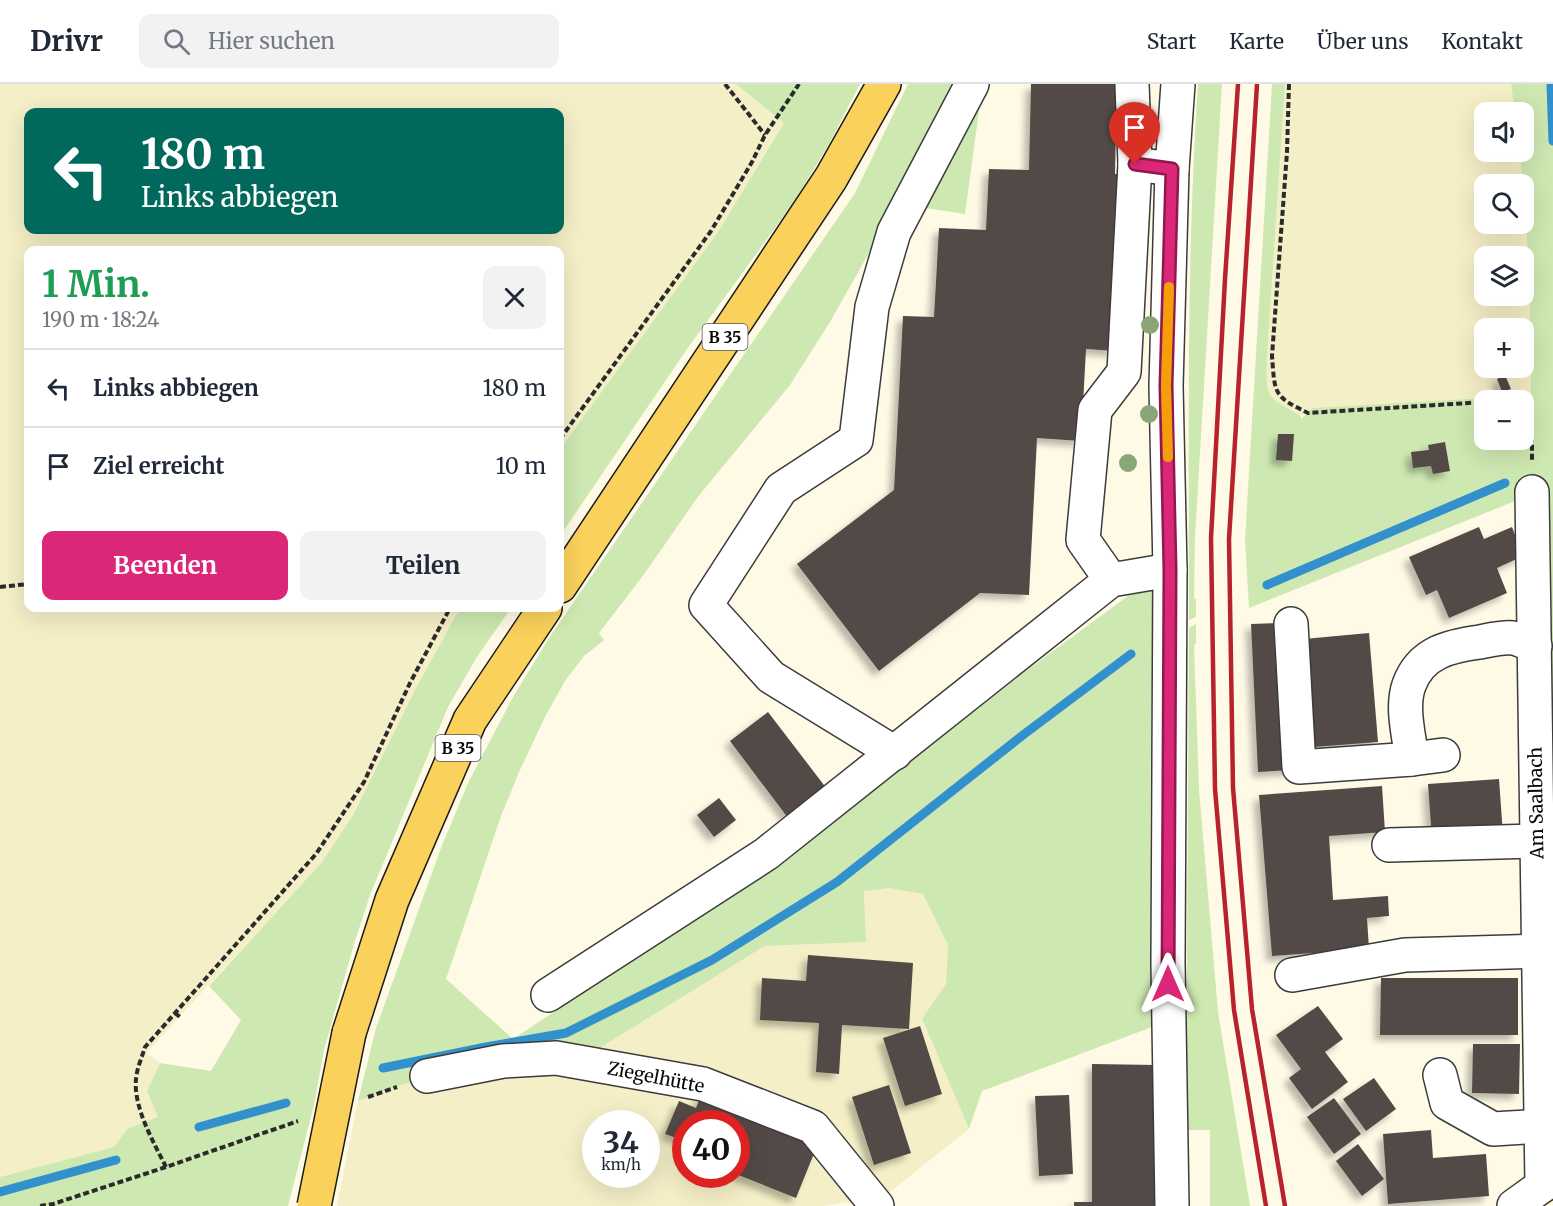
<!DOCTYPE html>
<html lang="de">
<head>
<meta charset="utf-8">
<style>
	body { margin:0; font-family:Merriweather,serif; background:#f2f2f3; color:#1f2937; height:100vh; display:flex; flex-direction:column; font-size:22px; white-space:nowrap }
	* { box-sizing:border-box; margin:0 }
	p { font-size:20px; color:#747a83 }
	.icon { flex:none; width:33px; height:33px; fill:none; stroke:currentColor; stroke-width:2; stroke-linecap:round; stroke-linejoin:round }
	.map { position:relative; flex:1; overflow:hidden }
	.drawer { position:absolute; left:24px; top:162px; width:540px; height:366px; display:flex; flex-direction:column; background:#fff; border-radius:12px; box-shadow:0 6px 24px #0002 }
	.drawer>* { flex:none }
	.guide { position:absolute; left:24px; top:24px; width:540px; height:126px; border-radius:12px; box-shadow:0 6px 24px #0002; background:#00695c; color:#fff; overflow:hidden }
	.controls { position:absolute; left:1474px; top:18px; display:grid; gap:12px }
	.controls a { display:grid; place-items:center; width:60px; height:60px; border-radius:12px; background:#fff; box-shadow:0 6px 24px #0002; font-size:30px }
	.speed { position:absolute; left:582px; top:1026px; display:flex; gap:12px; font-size:30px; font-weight:700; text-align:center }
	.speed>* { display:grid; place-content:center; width:78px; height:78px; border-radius:50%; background:#fff; box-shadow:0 6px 24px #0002; line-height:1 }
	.speed small { font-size:15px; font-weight:400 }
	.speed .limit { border:9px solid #d22; background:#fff; color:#111 }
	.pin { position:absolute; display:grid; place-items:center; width:51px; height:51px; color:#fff; margin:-62px -26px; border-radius:50% 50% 50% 0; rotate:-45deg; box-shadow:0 0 6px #0007 }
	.pin .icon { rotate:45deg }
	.me { position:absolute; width:66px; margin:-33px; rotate:0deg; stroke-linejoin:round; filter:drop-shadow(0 0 4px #0008) }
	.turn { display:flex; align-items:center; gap:21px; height:126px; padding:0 18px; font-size:27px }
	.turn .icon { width:78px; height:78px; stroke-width:2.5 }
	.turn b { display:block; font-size:42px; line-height:51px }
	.round { display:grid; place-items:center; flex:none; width:63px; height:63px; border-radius:12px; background:#f2f2f3 }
	.head { display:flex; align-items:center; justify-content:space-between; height:102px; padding:0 18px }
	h1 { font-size:36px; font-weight:700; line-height:45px; color:#1e9e55 }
	.button { display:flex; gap:12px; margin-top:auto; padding:12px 18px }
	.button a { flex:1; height:69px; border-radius:12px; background:#db2777; color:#fff; font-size:24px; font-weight:700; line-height:69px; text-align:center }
	.button a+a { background:#f2f2f3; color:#1f2937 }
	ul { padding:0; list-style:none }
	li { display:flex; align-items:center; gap:18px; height:78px; padding:0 18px; border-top:2px solid #e0e1e3 }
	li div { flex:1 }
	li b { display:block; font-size:22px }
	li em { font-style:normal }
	header { display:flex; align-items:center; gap:36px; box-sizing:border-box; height:84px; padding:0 30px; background:#fff; border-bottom:2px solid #e0e1e3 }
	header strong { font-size:28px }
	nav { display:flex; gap:33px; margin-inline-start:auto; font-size:21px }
	.search { width:420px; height:54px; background:#f2f2f3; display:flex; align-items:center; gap:15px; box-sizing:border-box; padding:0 21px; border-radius:12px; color:#747a83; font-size:22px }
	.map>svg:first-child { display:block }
	.farmland { fill:#f4efc7; fill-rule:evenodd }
	.green { fill:#cee8b1 }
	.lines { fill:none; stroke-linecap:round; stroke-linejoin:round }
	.stream { stroke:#3291cd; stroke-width:9 }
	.building { fill:#524a46; filter:url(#shadow) }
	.minor-casing { stroke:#3c3c3c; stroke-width:36 }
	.major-casing { stroke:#1a1a1a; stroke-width:36 }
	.path { stroke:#2b2b2b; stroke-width:4; stroke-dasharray:6 3; stroke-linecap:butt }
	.minor { stroke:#fff; stroke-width:33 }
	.major { stroke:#fad15b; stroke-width:33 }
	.rail { stroke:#b8222c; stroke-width:4.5 }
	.major-bridge-casing { stroke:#1a1a1a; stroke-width:36; stroke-linecap:butt }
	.major-bridge { stroke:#fad15b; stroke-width:33 }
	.tree { fill:#8aa576 }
	.route-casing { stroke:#8e194d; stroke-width:15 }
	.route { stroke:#db2777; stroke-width:10 }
	.slow { stroke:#f59e0b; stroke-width:10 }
	.labels { text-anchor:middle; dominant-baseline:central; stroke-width:6; stroke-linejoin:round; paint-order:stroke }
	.shield { fill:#fff; stroke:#535353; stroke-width:1.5 }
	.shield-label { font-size:16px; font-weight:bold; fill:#090909 }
	.street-label { font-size:18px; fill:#090909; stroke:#fff }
</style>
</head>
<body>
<header>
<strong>Drivr</strong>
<div class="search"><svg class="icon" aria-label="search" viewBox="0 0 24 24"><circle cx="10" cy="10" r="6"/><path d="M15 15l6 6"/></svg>Hier suchen</div>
<nav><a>Start</a><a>Karte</a><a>Über uns</a><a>Kontakt</a></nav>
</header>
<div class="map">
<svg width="1553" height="1122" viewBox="0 0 1553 1122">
	<defs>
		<filter id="shadow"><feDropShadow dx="-5.5" dy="5.5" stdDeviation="3" flood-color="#0004"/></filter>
	</defs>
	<rect width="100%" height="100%" fill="#fffae6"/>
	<g class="farmland">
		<path d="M0 0H736L784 39 718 148 560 365V166H28V524H460L416 604 353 731 322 778 146 969 160 979 147 1007 159 1033 127 1045 114 1063 0 1093ZM28 28H560V146H28Z"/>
		<path d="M1285 0H1511L1515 28H1485V68H1520L1523 100H1485V140H1524V117L1529 181 1531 327 1524 325V316H1493L1484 314 1312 324 1301 332 1273 317 1266 305 1267 272ZM1485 172H1524V212H1485ZM1485 244H1524V284H1485Z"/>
		<path d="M889 804 923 809 948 861 946 900 922 936 969 1045 886 1111 823 1122H337L358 1017 427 992 569 983 765 862 866 858 864 806ZM596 1040H646V1090H596ZM686 1040H736V1090H686Z"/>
	</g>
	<g class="green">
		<polygon points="736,0 860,0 829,60 794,118 687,265 560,452 560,365 718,148 784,39"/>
		<polygon points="908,0 956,0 897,119 830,238 790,301 697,414 645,489 599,549 604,556 584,572 565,597 546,631 519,688 501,732 446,895 513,955 775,783 834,728 1151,495 1153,515 1150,739 1152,943 982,1007 969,1045 922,935 946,900 948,861 923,810 889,804 864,807 866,858 765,862 569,983 427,992 358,1017 376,944 441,764 468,699 513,613 549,554 855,109"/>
		<path d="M1198 0H1222L1195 453 1194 515H1196V533L1189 536C1189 357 1186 178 1198 0Z"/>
		<path d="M1272 0H1285L1267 272C1266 315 1264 311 1301 332V335L1312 324 1484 314 1493 316H1485V356H1524V325L1531 326 1529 181 1520 68H1524V28H1515L1511 0H1553V865L1540 407 1249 524 1245 456Z"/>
		<polygon points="981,12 965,130 919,123"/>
		<polygon points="460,524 511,524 477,573 448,623 370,811 354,860 324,966 314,1021 288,1122 0,1122 0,1093 114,1063 127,1045 158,1033 147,1007 160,979 211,987 241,936 209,902 322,778 353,731 416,604"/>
		<polygon points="1196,540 1196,560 1194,561 1199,705 1218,928 1250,1122 1210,1122 1210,1046 1186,1046 1189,544"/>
	</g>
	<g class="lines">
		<g class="stream">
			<polyline points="1551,0 1553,57"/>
			<polyline points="1267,501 1505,399"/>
			<polyline points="383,984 486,963 566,949 712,876 837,798 1023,651 1131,570"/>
			<polyline points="199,1043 286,1019"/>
			<polyline points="0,1108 116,1076"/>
		</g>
	</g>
	<g class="building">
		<polygon points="1031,0 1117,0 1115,90 1125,90 1116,267 1086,265 1081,357 1037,354 1029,511 980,509 879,587 797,480 894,406 903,232 934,233 939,144 986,146 989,85 1029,86"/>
		<polygon points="1505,291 1511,305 1502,308 1497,295"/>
		<polygon points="1278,350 1294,350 1292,377 1276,376"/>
		<polygon points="1445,358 1450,387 1433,390 1431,382 1413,384 1411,368 1429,366 1428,361"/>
		<polygon points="1479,443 1484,455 1512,443 1523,472 1497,484 1507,509 1449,534 1437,506 1426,511 1409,473"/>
		<polygon points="1279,539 1292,686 1258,688 1251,540"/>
		<polygon points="1369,549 1378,658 1314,663 1304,555"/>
		<polygon points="768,628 827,705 788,734 730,657"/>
		<polygon points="1499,695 1503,751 1432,755 1428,700"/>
		<polygon points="1382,702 1385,748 1329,752 1333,816 1388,812 1389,832 1367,834 1369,865 1272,872 1259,711"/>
		<polygon points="719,714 736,736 714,753 697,731"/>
		<polygon points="808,871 913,879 909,945 842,941 839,990 816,988 819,939 760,936 762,894 806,897"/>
		<polygon points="1381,894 1518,894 1518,951 1380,951"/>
		<polygon points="1318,922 1343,955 1325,968 1348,998 1312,1025 1289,994 1301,985 1276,951"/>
		<polygon points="920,942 942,1010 905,1022 883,954"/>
		<polygon points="1473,960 1520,960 1519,1010 1472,1009"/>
		<polygon points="1092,980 1156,981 1159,1122 1074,1122 1074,1118 1092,1118"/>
		<polygon points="1374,994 1396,1025 1366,1047 1343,1015"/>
		<polygon points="889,1001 911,1069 874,1081 852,1013"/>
		<polygon points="702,1009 819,1057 796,1114 736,1090 736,1040 686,1040 686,1069 681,1067 685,1057 665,1050 679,1017 696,1024"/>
		<polygon points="1069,1011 1073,1090 1039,1092 1035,1012"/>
		<polygon points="1334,1014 1361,1050 1334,1070 1307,1033"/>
		<polygon points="1431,1046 1433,1074 1486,1070 1489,1112 1388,1120 1383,1050"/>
		<polygon points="1358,1060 1384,1095 1362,1112 1336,1077"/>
	</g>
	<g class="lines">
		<defs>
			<g id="minor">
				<polyline points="1132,0 1135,80"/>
				<polyline points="1532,408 1542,1102"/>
				<polyline points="1111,496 1083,456 1095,326 1124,288 1135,80 1172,85"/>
				<path d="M1291 540 1299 683 1412 675C1409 652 1401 623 1409 601 1421 568 1450 562 1480 558 1490 556 1502 553 1513 554 1520 555 1528 560 1535 562"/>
				<polyline points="895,669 771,593 706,521 781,405 856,356 872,223 894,148 972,0"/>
				<polyline points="1412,675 1443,671"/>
				<polyline points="1389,761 1537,757"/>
				<polyline points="1292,891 1405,871 1539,867"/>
				<polyline points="548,911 766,770 1111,496 1170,486"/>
				<polyline points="1440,991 1447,1019 1493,1045 1542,1042"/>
				<polyline points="427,992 503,977 556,974 703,1000 813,1043 877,1122"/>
				<polyline points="1172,1122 1168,879 1170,486 1166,302 1172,85 1178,0"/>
				<polyline points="1514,1122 1553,1094"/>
			</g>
			<g id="major">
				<polyline points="560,502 831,94 884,0"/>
				<polyline points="349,949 392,816 470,636 545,524"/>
			</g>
		</defs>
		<use href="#minor" class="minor-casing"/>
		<use href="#major" class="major-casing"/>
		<g class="path">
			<polyline points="725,0 765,51"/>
			<path d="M1289 0 1287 68 1272 272C1275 310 1273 312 1308 329L1485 318"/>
			<polyline points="1524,337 1532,345 1532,378"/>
			<polyline points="560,355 711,147 752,78 765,51 799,0"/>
			<polyline points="0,503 28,500"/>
			<polyline points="175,929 180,933"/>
			<polyline points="368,1013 397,1003"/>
			<path d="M166 1083C154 1059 133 1023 136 995 137 984 142 973 145 963L316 770 364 698 410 599 450 524"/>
			<polyline points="40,1122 53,1120 166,1083 298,1037"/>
		</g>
		<use href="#minor" class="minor"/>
		<use href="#major" class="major"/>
		<g class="rail">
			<polyline points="1238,0 1225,195 1211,454 1215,705 1234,926 1266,1122"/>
			<polyline points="1257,0 1229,455 1233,704 1252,925 1285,1122"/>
		</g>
		<defs>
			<polyline id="major-bridge" points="314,1122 349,949"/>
		</defs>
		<use href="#major-bridge" class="major-bridge-casing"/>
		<use href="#major-bridge" class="major-bridge"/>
	</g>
	<g class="tree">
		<circle cx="1150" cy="241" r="9"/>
		<circle cx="1149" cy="330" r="9"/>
		<circle cx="1128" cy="379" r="9"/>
	</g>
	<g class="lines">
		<defs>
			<polyline id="route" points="1135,80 1172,85 1166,302 1170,486 1168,900"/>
		</defs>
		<use href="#route" class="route-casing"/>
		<use href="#route" class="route"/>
		<polyline class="slow" points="1168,373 1166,302 1169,203"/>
	</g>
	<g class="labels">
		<g class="shield">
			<rect x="702.5" y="240" width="45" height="26" rx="4.5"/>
			<rect x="435.5" y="651" width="45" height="26" rx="4.5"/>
		</g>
		<g class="shield-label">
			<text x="725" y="253">B 35</text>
			<text x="458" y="664">B 35</text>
		</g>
		<g class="street-label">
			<text transform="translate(1536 719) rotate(-91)">Am Saalbach</text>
			<text transform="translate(656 993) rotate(11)">Ziegelhütte</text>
		</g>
	</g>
</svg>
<div class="controls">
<a><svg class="icon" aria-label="sound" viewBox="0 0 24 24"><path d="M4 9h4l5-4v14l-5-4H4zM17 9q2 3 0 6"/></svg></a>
<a><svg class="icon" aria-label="search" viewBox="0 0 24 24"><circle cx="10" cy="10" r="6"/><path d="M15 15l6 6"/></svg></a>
<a><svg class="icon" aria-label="layers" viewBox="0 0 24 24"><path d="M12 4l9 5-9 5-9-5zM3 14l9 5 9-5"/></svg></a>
<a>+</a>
<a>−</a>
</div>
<div class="speed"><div>34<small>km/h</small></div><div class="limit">40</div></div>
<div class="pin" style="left:1135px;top:80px;background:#d93025"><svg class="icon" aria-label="arrive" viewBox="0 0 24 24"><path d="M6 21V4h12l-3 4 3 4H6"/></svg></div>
<svg class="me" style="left:1168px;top:900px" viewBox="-20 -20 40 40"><path d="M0-17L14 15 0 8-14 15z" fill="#db2777" stroke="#fff" stroke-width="4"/></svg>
<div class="guide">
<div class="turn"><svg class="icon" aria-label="left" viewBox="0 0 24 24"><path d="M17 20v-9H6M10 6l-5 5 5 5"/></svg><div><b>180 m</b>Links abbiegen</div></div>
</div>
<section class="drawer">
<div class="head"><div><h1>1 Min.</h1><p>190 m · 18:24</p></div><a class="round"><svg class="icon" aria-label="close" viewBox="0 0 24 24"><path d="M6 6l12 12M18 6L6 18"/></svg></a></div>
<ul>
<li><svg class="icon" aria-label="left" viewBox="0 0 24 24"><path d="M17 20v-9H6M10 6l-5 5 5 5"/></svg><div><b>Links abbiegen</b></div><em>180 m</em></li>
<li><svg class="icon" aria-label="arrive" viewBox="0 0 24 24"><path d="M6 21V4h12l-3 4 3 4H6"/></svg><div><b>Ziel erreicht</b></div><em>10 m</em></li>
</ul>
<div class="button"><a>Beenden</a><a>Teilen</a></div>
</section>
</div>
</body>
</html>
